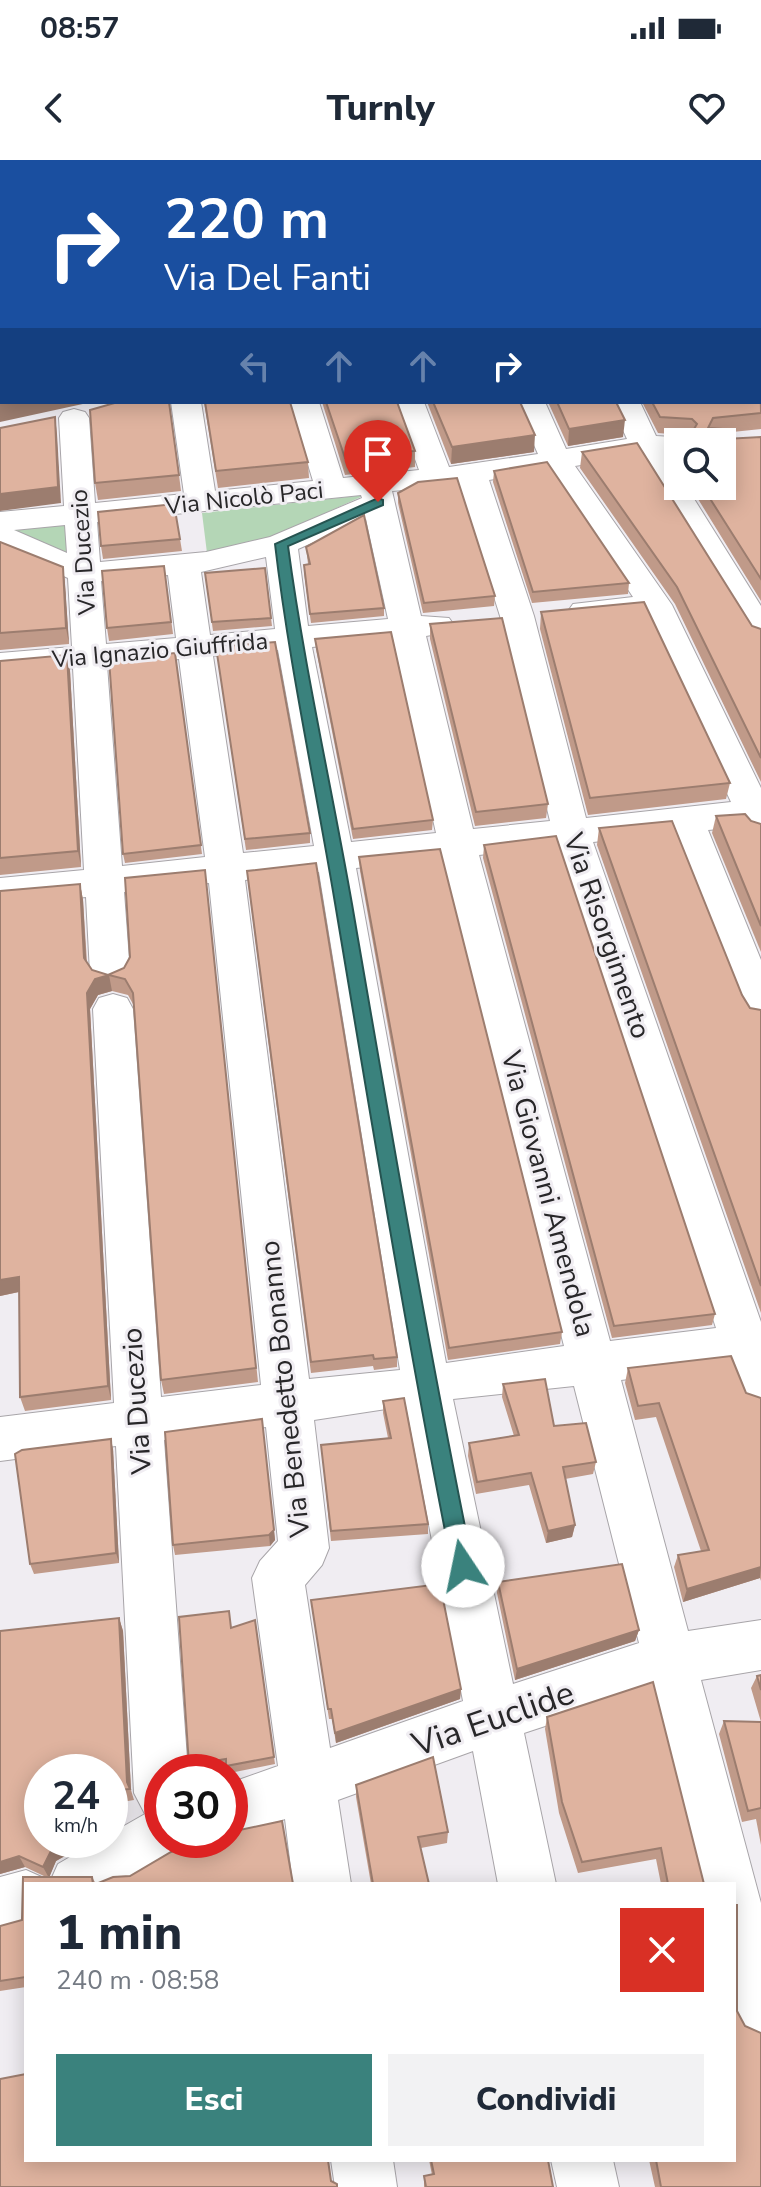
<!DOCTYPE html>
<html lang="it">
<head>
<meta charset="utf-8">
<style>
	body { margin:0; font-family:"Nunito Sans",sans-serif; background:#f2f2f3; color:#1f2937; height:100vh; display:flex; flex-direction:column; font-size:30px; white-space:nowrap }
	* { box-sizing:border-box; margin:0 }
	p { font-size:26px; color:#747a83 }
	.icon { flex:none; width:44px; height:44px; fill:none; stroke:currentColor; stroke-width:2; stroke-linecap:round; stroke-linejoin:round }
	.map { position:relative; flex:1; overflow:hidden }
	.drawer { position:absolute; left:24px; top:1722px; width:712px; height:280px; display:flex; flex-direction:column; background:#fff; border-radius:0px; box-shadow:0 4px 20px #0003 }
	.drawer>* { flex:none }
	.guide { position:absolute; left:0px; top:0px; width:762px; height:244px; box-shadow:0 4px 20px #0003; background:#1a4fa0; color:#fff; overflow:hidden }
	.tools { position:absolute; left:664px; top:268px; display:grid; gap:16px }
	.tools a { display:grid; place-items:center; width:72px; height:72px; border-radius:0px; background:#fff; box-shadow:0 4px 20px #0003; font-size:40px }
	.speed { position:absolute; left:24px; top:1594px; display:flex; gap:16px; font-size:40px; font-weight:700; text-align:center }
	.speed>* { display:grid; place-content:center; width:104px; height:104px; border-radius:50%; background:#fff; box-shadow:0 4px 20px #0003; line-height:1 }
	.speed small { font-size:20px; font-weight:400 }
	.speed .limit { border:12px solid #d22; background:#fff; color:#111 }
	.pin { position:absolute; display:grid; place-items:center; width:68px; height:68px; color:#fff; margin:-82px -34px; border-radius:50% 50% 50% 0; rotate:-45deg; box-shadow:0 0 8px #0007 }
	.pin .icon { rotate:45deg }
	.me { position:absolute; width:88px; margin:-44px; rotate:349deg; stroke-linejoin:round; filter:drop-shadow(0 0 6px #0008) }
	.turn { display:flex; align-items:center; gap:28px; height:168px; padding:0 32px; font-size:36px }
	.turn .icon { width:104px; height:104px; stroke-width:2.5 }
	.turn b { display:block; font-size:56px; line-height:68px }
	.lanes { display:flex; align-items:center; height:76px; padding:0 32px; background:#0003; justify-content:center; gap:40px; direction:ltr }
	.lanes .off { opacity:.35 }
	.round { display:grid; place-items:center; flex:none; width:84px; height:84px; border-radius:0px; background:#f2f2f3 }
	.head { display:flex; align-items:center; justify-content:space-between; height:136px; padding:0 32px }
	h1 { font-size:48px; font-weight:800; line-height:60px }
	.cta { display:flex; gap:16px; margin-top:auto; padding:16px 32px }
	.cta a { flex:1; height:92px; border-radius:0px; background:#3a827d; color:#fff; font-size:32px; font-weight:800; line-height:92px; text-align:center }
	.cta a+a { background:#f2f2f3; color:#1f2937 }
	.status { display:flex; justify-content:space-between; align-items:center; height:56px; padding:0 40px; background:#fff; direction:ltr }
	.status svg { height:22px; fill:currentColor }
	header { display:flex; justify-content:space-between; align-items:center; height:104px; padding:0 32px; background:#fff; font-size:36px; font-weight:800 }
	.map>svg:first-child { display:block }
	.green { fill:#b4d6b6 }
	.lines { fill:none; stroke-linecap:round; stroke-linejoin:round }
	.street-casing { stroke:#a8a5a9; stroke-width:2 }
	.street { fill:#fff; fill-rule:evenodd }
	.wall { fill:#c09a89 }
	.shaded-wall { fill:#9c7d6f }
	.building { fill:#dfb39f; stroke:#9c7d6f; stroke-width:2 }
	.route { fill:#3a827d; stroke:#265451; stroke-width:2 }
	.labels { text-anchor:middle; dominant-baseline:central; stroke-width:6; stroke-linejoin:round; paint-order:stroke }
	.far-street-label { font-size:24px; fill:#282729; stroke:#f0edf2 }
	.street-label { font-size:28px; fill:#282729; stroke:#f0edf2 }
	.near-street-label { font-size:34px; fill:#282729; stroke:#f0edf2 }
</style>
</head>
<body>
<div class="status"><b>08:57</b><svg viewBox="0 0 49 12"><path d="M0 12V9h3v3zM5 12V6h3v6zM10 12V3h3v9zM15 12V0h3v12zM26 1h20v11H26zM47 4h2v5h-2z"/></svg></div>
<header><svg class="icon" aria-label="back" viewBox="0 0 24 24"><path d="M15 5l-7 7 7 7"/></svg>Turnly<svg class="icon" aria-label="heart" viewBox="0 0 24 24"><path d="M12 20l-8-8c-3-5 5-10 8-4 3-6 11-1 8 4z"/></svg></header>
<div class="map">
<svg width="761" height="2027" viewBox="0 0 761 2027">
	<rect width="100%" height="100%" fill="#f0edf2"/>
	<g class="green">
		<polygon points="365,335 273,377 207,393 202,353"/>
		<polygon points="69,365 72,399 12,369"/>
	</g>
	<g class="lines">
		<defs>
			<g id="street">
				<path d="M171 242H201L215 331 313 321 289 242H319L343 318 419 310 394 242H424L449 307 538 294 515 242H545L566 289 627 279 610 242H640L656 276 689 278 692 282H678V293L666 294 678 313V326H686L761 446V483L749 480 744 473 636 296 575 306 672 445 761 628V679L748 675 743 667 708 670 761 800V865L747 861 741 850 671 674 593 682 761 1162V1252L744 1246 729 1207 621 1220 688 1471 761 1460V1510L701 1520 761 1743V1881L740 1872 734 1858V1724H699L651 1531 524 1573 556 1724H498L473 1591 338 1640 351 1724H293L285 1659 230 1679V1623L278 1606 252 1418 260 1401 278 1381 266 1267 164 1280 188 1612H162V1680H188L182 1695 133 1724H49L58 1704 99 1680H110V1674L145 1654 134 1633 116 1286 0 1301V1257L114 1243 93 849 99 838 113 834 127 838 133 849 161 1237 261 1225 209 723 124 732 130 813 124 823 110 828 96 823 90 813 86 737 0 746V718L84 710 73 508 0 515V493L72 487 68 418 0 388V352L64 346 59 258 63 252 74 249 85 252 89 258 95 343 184 334ZM548 310 633 437 573 444 568 451 573 458 585 461 644 456 731 642 586 658 534 456 489 320ZM459 325 500 456 550 661 473 669 426 476 449 472 454 465 449 458 421 456 392 331ZM361 335 362 338 270 377 206 392 100 402 97 362ZM366 359 388 459 308 466 298 389ZM65 365 67 393 14 370ZM266 397 275 469 210 475 201 412ZM168 415 176 478 106 484 101 421ZM393 479 436 673 351 682 312 487ZM278 490 314 686 243 693 213 496ZM179 499 205 697 122 706 107 505ZM557 686 716 1168 610 1181 479 695ZM442 699 564 1186 446 1203 356 708ZM319 712 400 1210 309 1219 245 720ZM574 1226 639 1483 513 1524 453 1239ZM406 1246 463 1541 330 1588 305 1425 322 1405 329 1388 314 1260Z"/>
				<polygon points="26,1710 46,1719 49,1724 26,1724 26,1768 0,1775 0,1717"/>
				<polygon points="331,2000 393,2000 397,2027 335,2027"/>
				<polygon points="551,2000 613,2000 619,2027 557,2027"/>
			</g>
		</defs>
		<use href="#street" class="street-casing"/>
		<use href="#street" class="street"/>
	</g>
	<g class="wall">
		<polygon points="761,205 761,269 723,273 725,279 761,277 761,441 690,326 722,326 678,282 678,307 671,297 673,280 682,279 682,275 658,273 642,242 760,242"/>
		<polygon points="204,242 290,242 308,302 309,318 218,328"/>
		<polygon points="322,242 397,242 415,291 415,307 345,315"/>
		<polygon points="427,242 520,242 534,292 451,304"/>
		<polygon points="548,242 616,242 623,277 568,286"/>
		<polygon points="582,292 752,466 761,469 761,622 675,444 580,308"/>
		<polygon points="494,311 629,423 628,434 532,443 493,322"/>
		<polygon points="179,315 181,331 98,340 95,323"/>
		<polygon points="398,333 495,436 494,446 423,453 398,343"/>
		<polygon points="180,379 182,391 103,399 101,386"/>
		<polygon points="0,382 63,407 65,424 69,484 0,490"/>
		<polygon points="306,387 384,448 384,456 311,463 304,413 304,405 308,404"/>
		<polygon points="164,406 173,474 109,481 107,468"/>
		<polygon points="205,413 271,458 272,466 213,471"/>
		<polygon points="541,452 730,623 726,639 588,655 540,469"/>
		<polygon points="430,464 548,644 546,658 475,666 430,479"/>
		<polygon points="315,479 433,660 432,670 353,679 316,489"/>
		<polygon points="216,487 310,673 310,683 246,690"/>
		<polygon points="175,493 202,694 125,703 123,694"/>
		<polygon points="67,495 70,511 81,707 0,715 0,501"/>
		<polygon points="716,656 761,664 761,792 712,673"/>
		<polygon points="599,668 742,835 750,848 761,850 761,1153 597,685"/>
		<polygon points="484,685 715,1154 712,1165 612,1178 483,698"/>
		<polygon points="359,697 562,1172 560,1184 448,1200 360,711"/>
		<polygon points="205,710 258,1222 164,1234 161,1220 134,846 128,835 112,831 98,835 90,849 111,1240 25,1251 20,1237 19,1132 0,1136 0,731 80,724 83,740 87,802 92,810 108,815 124,808"/>
		<polygon points="248,723 397,1197 397,1207 374,1210 373,1206 311,1213"/>
		<polygon points="628,1208 746,1233 761,1238 761,1421 760,1418 683,1442 674,1407 678,1395 701,1391 656,1257 635,1260 625,1223"/>
		<polygon points="503,1224 596,1302 593,1314 565,1319 575,1365 572,1377 546,1383 529,1325 476,1334 468,1296 469,1283 514,1276 502,1237"/>
		<polygon points="383,1241 428,1364 428,1374 331,1381 321,1285 388,1278 383,1253"/>
		<polygon points="262,1259 275,1380 270,1386 175,1395 173,1385"/>
		<polygon points="113,1289 119,1403 34,1414 30,1404"/>
		<polygon points="498,1422 639,1470 635,1481 515,1520 497,1433"/>
		<polygon points="311,1440 461,1529 460,1539 336,1583 332,1559 329,1559"/>
		<polygon points="119,1458 123,1471 131,1630 134,1640 110,1644 110,1612 42,1612 42,1680 93,1680 56,1701 49,1717 92,1717 96,1724 26,1724 26,1827 0,1831 0,1766 22,1760 23,1717 46,1717 25,1707 0,1714 0,1471"/>
		<polygon points="255,1460 275,1604 230,1613 228,1612 226,1606 191,1612 189,1605 232,1468"/>
		<polygon points="761,1515 761,1685 756,1659 742,1662 719,1574 724,1561 761,1562 751,1528 757,1516"/>
		<polygon points="547,1557 704,1724 661,1724 656,1699 578,1713 559,1653 545,1569"/>
		<polygon points="356,1625 448,1672 447,1683 421,1688 429,1724 371,1724 356,1637"/>
		<polygon points="737,1851 761,2027 655,2027 649,2000 734,2000"/>
		<polygon points="429,2000 548,2000 553,2027 424,2027 424,2016 432,2015"/>
	</g>
	<g class="shaded-wall">
		<polygon points="13,242 92,242 0,262 0,245"/>
		<polygon points="55,257 57,274 61,343 0,351 0,334"/>
		<polygon points="625,260 623,277 568,286 569,269"/>
		<polygon points="535,275 534,292 451,304 452,287"/>
		<polygon points="63,407 65,424 69,484 66,468"/>
		<polygon points="67,495 70,511 81,707 78,691"/>
		<polygon points="80,724 83,740 87,815 84,798"/>
		<polygon points="109,815 112,831 98,835 90,849 111,1240 108,1226 87,833 95,819"/>
		<polygon points="19,1117 23,1131 0,1136 0,1120"/>
		<polygon points="111,1279 113,1289 119,1403 116,1393"/>
		<polygon points="575,1365 572,1377 546,1383 548,1371"/>
		<polygon points="274,1370 275,1380 270,1386 269,1375"/>
		<polygon points="761,1407 760,1418 683,1442 687,1429"/>
		<polygon points="119,1458 123,1471 131,1630 127,1622"/>
		<polygon points="639,1470 635,1481 515,1520 517,1509"/>
		<polygon points="461,1529 460,1539 336,1583 335,1573"/>
		<polygon points="69,1680 93,1680 56,1701 49,1718 43,1707 51,1691"/>
		<polygon points="19,1696 25,1707 0,1714 0,1702"/>
	</g>
	<g class="building">
		<polygon points="0,0 761,0 761,69 760,69 760,2 2,2 2,142 1,130 0,130"/>
		<polygon points="760,86 761,87 760,131"/>
		<polygon points="760,147 761,148 760,186"/>
		<polygon points="2,148 2,242 13,242 0,245 0,149"/>
		<polygon points="760,204 761,253 713,258 708,268 722,269 725,279 761,277 761,419 702,326 722,326 722,282 678,282 678,287 673,280 683,279 683,269 694,269 697,264 692,259 660,257 652,242 760,242"/>
		<polygon points="118,242 169,242 179,315 95,323 90,250"/>
		<polygon points="205,242 290,242 308,302 216,311"/>
		<polygon points="326,242 397,242 415,291 345,298"/>
		<polygon points="433,242 520,242 535,275 452,287"/>
		<polygon points="557,242 616,242 625,260 569,269"/>
		<polygon points="55,257 58,327 0,334 0,268"/>
		<polygon points="637,283 752,466 761,469 761,598 677,427 582,292"/>
		<polygon points="547,302 629,423 533,432 494,311"/>
		<polygon points="457,318 495,436 424,443 398,333 418,322"/>
		<polygon points="174,344 180,379 101,386 98,352"/>
		<polygon points="364,355 384,448 310,454 304,405 310,404 306,387"/>
		<polygon points="0,382 63,407 66,468 0,473"/>
		<polygon points="164,406 171,462 107,468 102,411"/>
		<polygon points="265,408 271,458 212,462 205,413"/>
		<polygon points="644,442 730,623 590,638 541,452"/>
		<polygon points="502,458 548,644 476,652 430,464"/>
		<polygon points="391,472 433,660 353,669 315,479"/>
		<polygon points="275,482 310,673 245,679 216,487"/>
		<polygon points="175,493 201,685 123,694 109,499"/>
		<polygon points="67,495 78,691 0,698 0,501"/>
		<polygon points="745,654 751,661 761,664 761,766 716,656"/>
		<polygon points="672,661 742,835 750,848 761,850 761,1126 599,668"/>
		<polygon points="556,676 715,1154 614,1166 484,685"/>
		<polygon points="440,689 562,1172 449,1188 359,697"/>
		<polygon points="316,703 397,1197 374,1199 373,1195 311,1202 247,711"/>
		<polygon points="205,710 256,1208 161,1220 133,833 125,819 109,815 95,819 87,833 108,1226 20,1237 19,1117 0,1120 0,731 80,724 84,798 92,810 108,815 124,808 130,797 125,718"/>
		<polygon points="731,1196 746,1233 761,1238 761,1407 687,1429 678,1395 709,1390 659,1243 638,1246 628,1208"/>
		<polygon points="545,1219 554,1266 586,1263 596,1302 563,1307 575,1365 548,1371 531,1313 477,1322 469,1283 519,1275 503,1224"/>
		<polygon points="404,1238 428,1364 331,1371 321,1285 391,1278 383,1241"/>
		<polygon points="262,1259 274,1370 269,1375 173,1385 165,1272"/>
		<polygon points="111,1279 116,1393 30,1404 15,1294 22,1290"/>
		<polygon points="622,1404 639,1470 517,1509 498,1422"/>
		<polygon points="440,1424 461,1529 335,1573 331,1549 328,1549 311,1440"/>
		<polygon points="229,1451 231,1468 255,1460 274,1597 226,1606 226,1599 189,1605 179,1457"/>
		<polygon points="119,1458 127,1622 130,1629 110,1631 110,1612 42,1612 42,1680 69,1680 51,1691 43,1707 19,1696 0,1702 0,1471"/>
		<polygon points="761,1515 761,1530 757,1516"/>
		<polygon points="653,1522 704,1724 668,1724 661,1688 582,1702 562,1642 547,1557"/>
		<polygon points="724,1561 761,1562 761,1648 748,1651"/>
		<polygon points="433,1597 448,1672 418,1677 429,1724 373,1724 356,1625"/>
		<polygon points="282,1661 293,1724 96,1724 113,1717 130,1716 171,1692 200,1680 230,1680 230,1672"/>
		<polygon points="23,1717 92,1717 93,1724 26,1724 26,1817 0,1821 0,1766 22,1760"/>
		<polygon points="734,1745 737,1745 737,1851 745,1866 761,1873 761,2027 661,2027 656,2000 734,2000"/>
		<polygon points="26,1914 26,2000 328,2000 331,2021 337,2024 337,2027 0,2027 0,1919"/>
		<polygon points="431,2000 548,2000 553,2027 426,2027 424,2016 434,2014"/>
	</g>
	<path class="route" d="M378 338 383 340V345L288 386C304 506 331 624 352 744 390 965 428 1186 473 1406L470 1413 463 1416 455 1413 452 1406C408 1186 372 964 335 743 315 623 289 504 275 384Z"/>
	<g class="labels">
		<g class="far-street-label">
			<text transform="translate(244 338) rotate(-6)">Via Nicolò Paci</text>
			<text transform="translate(83 392) rotate(-94)">Via Ducezio</text>
			<text transform="translate(160 490) rotate(-5)">Via Ignazio Giuffrida</text>
		</g>
		<g class="street-label">
			<text transform="translate(607 776) rotate(71)">Via Risorgimento</text>
			<text transform="translate(548 1034) rotate(75)">Via Giovanni Amendola</text>
			<text transform="translate(285 1229) rotate(-96)">Via Benedetto Bonanno</text>
			<text transform="translate(137 1241) rotate(-94)">Via Ducezio</text>
		</g>
		<g class="near-street-label">
			<text transform="translate(493 1559) rotate(-19)">Via Euclide</text>
		</g>
	</g>
</svg>
<div class="tools">
<a><svg class="icon" aria-label="search" viewBox="0 0 24 24"><circle cx="10" cy="10" r="6"/><path d="M15 15l6 6"/></svg></a>
</div>
<div class="speed"><div>24<small>km/h</small></div><div class="limit">30</div></div>
<div class="pin" style="left:378px;top:342px;background:#d93025"><svg class="icon" aria-label="arrive" viewBox="0 0 24 24"><path d="M6 21V4h12l-3 4 3 4H6"/></svg></div>
<svg class="me" style="left:463px;top:1406px" viewBox="-20 -20 40 40"><circle r="19" fill="#fff"/><path d="M0-13L10 11 0 6-10 11z" fill="#3a827d"/></svg>
<div class="guide">
<div class="turn"><svg class="icon" aria-label="right" viewBox="0 0 24 24"><path d="M7 20v-9h11M14 6l5 5-5 5"/></svg><div><b>220 m</b>Via Del Fanti</div></div>
<div class="lanes"><svg class="icon off" aria-label="left" viewBox="0 0 24 24"><path d="M17 20v-9H6M10 6l-5 5 5 5"/></svg><svg class="icon off" aria-label="ahead" viewBox="0 0 24 24"><path d="M12 20V5M6 11l6-6 6 6"/></svg><svg class="icon off" aria-label="ahead" viewBox="0 0 24 24"><path d="M12 20V5M6 11l6-6 6 6"/></svg><svg class="icon" aria-label="right" viewBox="0 0 24 24"><path d="M7 20v-9h11M14 6l5 5-5 5"/></svg></div>
</div>
<section class="drawer">
<div class="head"><div><h1>1 min</h1><p>240 m · 08:58</p></div><a class="round" style="background:#d93025;color:#fff"><svg class="icon" aria-label="close" viewBox="0 0 24 24"><path d="M6 6l12 12M18 6L6 18"/></svg></a></div>
<div class="cta"><a>Esci</a><a>Condividi</a></div>
</section>
</div>
</body>
</html>
